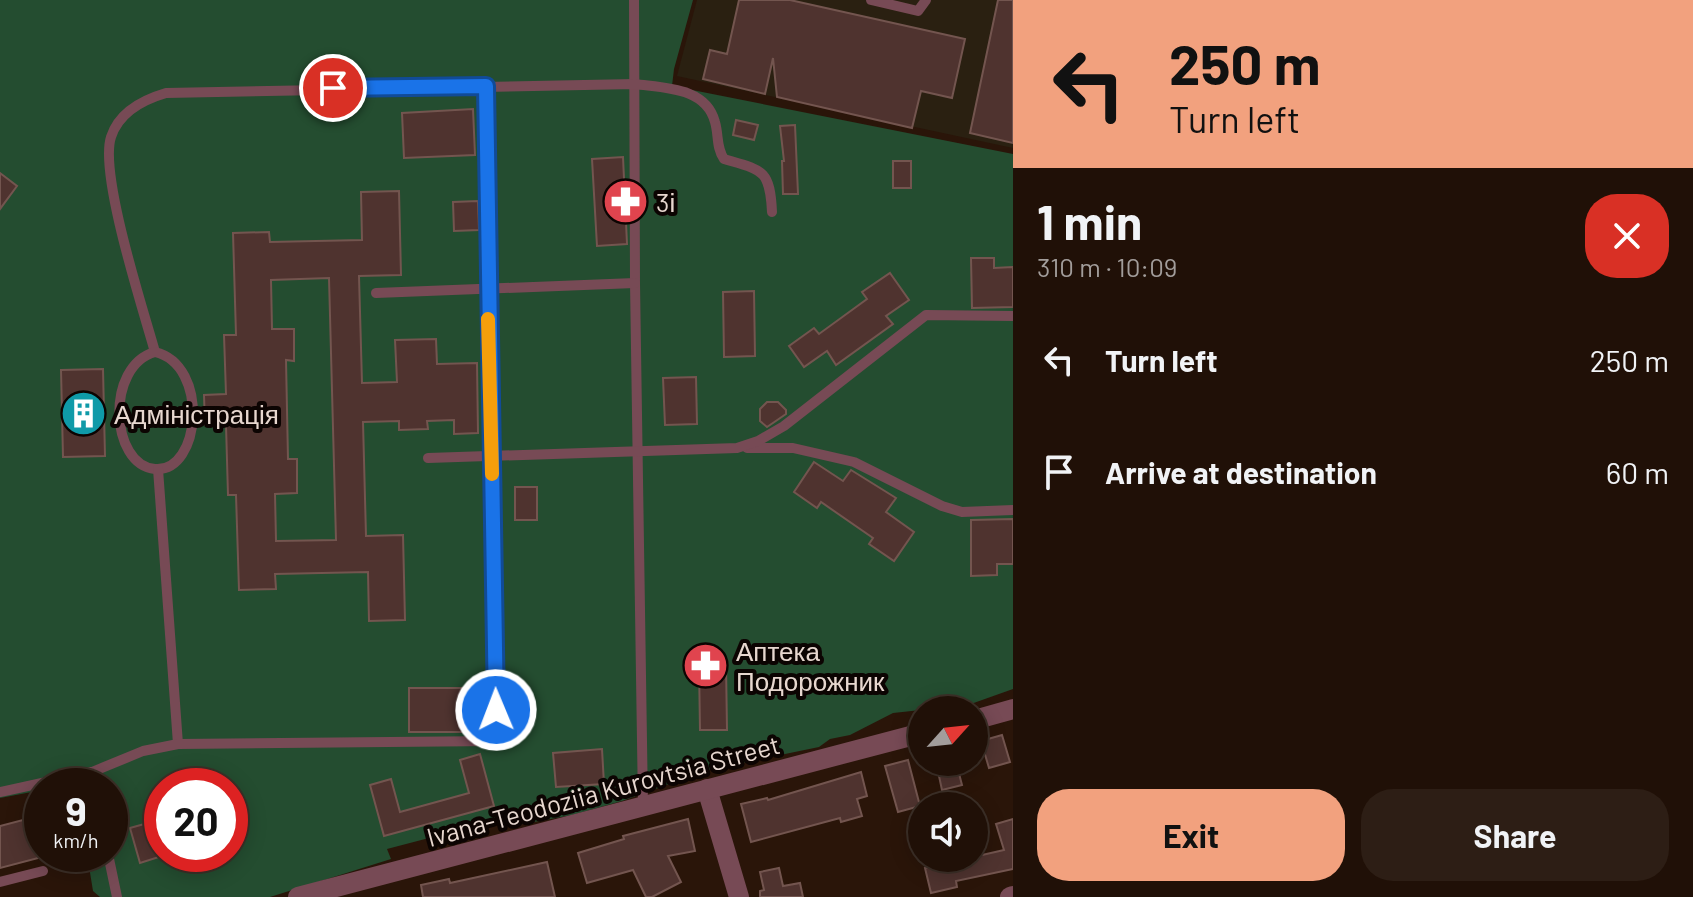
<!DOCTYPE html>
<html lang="en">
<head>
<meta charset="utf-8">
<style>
	body { margin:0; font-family:Barlow,sans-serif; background:#2d1e15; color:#f1f3f6; height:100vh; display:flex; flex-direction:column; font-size:30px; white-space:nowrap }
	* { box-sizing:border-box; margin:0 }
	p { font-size:26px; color:#a29d9b }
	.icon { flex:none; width:44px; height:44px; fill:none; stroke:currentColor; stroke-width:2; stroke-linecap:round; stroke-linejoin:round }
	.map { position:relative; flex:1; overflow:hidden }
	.panel { display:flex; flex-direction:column; background:#201007; width:680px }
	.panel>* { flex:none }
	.hud { background:#f2a17e; color:#111; overflow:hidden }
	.needle { width:52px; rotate:63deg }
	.buttons { position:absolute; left:908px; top:696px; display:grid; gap:16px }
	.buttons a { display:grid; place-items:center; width:80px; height:80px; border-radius:50%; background:#201007; box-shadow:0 4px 20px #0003,0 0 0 2px #3d3028; font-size:40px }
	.speed { position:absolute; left:24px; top:768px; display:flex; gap:16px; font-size:40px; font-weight:700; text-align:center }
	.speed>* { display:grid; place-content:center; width:104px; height:104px; border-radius:50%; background:#201007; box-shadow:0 4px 20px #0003,0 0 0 2px #3d3028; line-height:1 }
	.speed small { font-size:20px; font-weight:400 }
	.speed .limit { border:12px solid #d22; background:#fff; color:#111 }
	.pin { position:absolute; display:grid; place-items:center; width:68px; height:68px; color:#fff; margin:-34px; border:4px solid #fff; border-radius:50%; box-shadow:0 2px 8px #0007 }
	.me { position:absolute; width:88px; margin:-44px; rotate:359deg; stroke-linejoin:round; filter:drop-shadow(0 0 6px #0008) }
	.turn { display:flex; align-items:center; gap:28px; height:168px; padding:0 24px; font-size:36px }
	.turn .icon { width:104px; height:104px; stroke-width:2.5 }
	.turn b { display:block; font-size:56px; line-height:68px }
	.round { display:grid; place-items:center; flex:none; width:84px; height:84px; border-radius:32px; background:#2d1e15 }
	.summary { display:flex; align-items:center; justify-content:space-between; height:136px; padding:0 24px }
	h1 { font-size:48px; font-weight:700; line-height:60px }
	.action { display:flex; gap:16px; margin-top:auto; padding:16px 24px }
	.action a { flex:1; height:92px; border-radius:32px; background:#f2a17e; color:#111; font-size:32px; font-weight:700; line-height:92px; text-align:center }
	.action a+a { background:#2d1e15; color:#f1f3f6 }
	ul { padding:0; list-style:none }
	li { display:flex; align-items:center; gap:24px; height:112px; padding:0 24px }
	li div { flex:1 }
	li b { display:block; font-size:30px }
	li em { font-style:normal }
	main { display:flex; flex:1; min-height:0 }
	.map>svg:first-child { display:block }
	.industrial { fill:#2a2011 }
	.green { fill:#244d30; fill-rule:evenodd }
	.building { fill:#4f332f; stroke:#73554f; stroke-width:2; fill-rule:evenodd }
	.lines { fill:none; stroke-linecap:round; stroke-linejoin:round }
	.lane { stroke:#774a55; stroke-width:10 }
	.street { stroke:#774a55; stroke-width:20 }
	.route-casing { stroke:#114b97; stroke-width:20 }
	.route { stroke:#1a73e8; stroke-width:14 }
	.slow { stroke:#f59e0b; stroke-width:14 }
	.labels { text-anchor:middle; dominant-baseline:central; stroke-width:8; stroke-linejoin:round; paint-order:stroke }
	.poi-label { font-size:26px; fill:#e7d7cf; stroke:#0c0402; text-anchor:start }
	.street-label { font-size:26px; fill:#e7d7cf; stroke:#0c0402 }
</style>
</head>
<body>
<main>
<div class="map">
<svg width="1013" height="897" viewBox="0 0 1013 897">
	<rect width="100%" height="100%" fill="#2a1509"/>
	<polygon class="industrial" points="697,0 1013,0 1013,148 677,76"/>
	<path class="green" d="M0 0H693L674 69 672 86 1013 154V689L968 705 893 713 850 735 830 739 819 747 708 770 622 801 572 815 512 826 509 817 387 849 391 859 270 897H100L93 891 87 854H110V786H42V790L0 798ZM162 786H230V854H162Z"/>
	<g class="building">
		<polygon points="739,0 790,0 965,39 952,98 921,91 912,128 777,97 773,58 765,94 703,79 710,50 727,54"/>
		<polygon points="998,0 1013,0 1013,143 970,133"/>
		<polygon points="473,109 475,155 404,158 402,113"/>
		<polygon points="736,120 758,125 754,140 733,135"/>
		<polygon points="795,125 798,194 783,194 782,161 784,161 780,126"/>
		<polygon points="623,157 627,244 597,246 592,159"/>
		<rect x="893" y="161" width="18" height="27"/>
		<polygon points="0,173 17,186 0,209"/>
		<path d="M399 191 401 275 359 276 362 383 397 382 395 340 436 339 437 364 477 363 478 433 454 434V420L427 421 428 429 399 430V421L363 422 366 536 403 535 405 620 369 621 368 572 275 574 276 589 239 590 236 495H228L226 425H205L204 395 226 394 224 335H236L233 233 269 232 270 242 362 240 361 192ZM329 278 336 540 276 541 275 494 297 493V459H288L286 360 294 361V329H272L271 280Z"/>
		<polygon points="478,201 479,230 454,231 453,202"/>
		<polygon points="971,258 994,258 994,268 1013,267 1013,307 972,308"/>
		<polygon points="890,273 909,300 886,316 893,324 836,365 827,351 804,367 789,346 814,328 819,334 867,299 862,292"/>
		<polygon points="754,291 755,356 724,357 723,292"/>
		<polygon points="103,369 105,456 63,457 61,370"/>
		<polygon points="696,377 697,424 665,425 663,378"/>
		<polygon points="767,402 778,402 786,410 786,414 767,427 760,421 760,409"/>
		<polygon points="814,462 843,481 851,470 896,498 886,512 914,532 894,561 869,544 873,538 821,502 817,508 794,492"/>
		<rect x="515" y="487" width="22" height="33"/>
		<polygon points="1013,519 1013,564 997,564 997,575 971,576 971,520"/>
		<polygon points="726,664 727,730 700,730 699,665"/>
		<polygon points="409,688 482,688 483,732 409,732"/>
		<polygon points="1002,735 1010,762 989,768 981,741"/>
		<polygon points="602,749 604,784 556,787 553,753"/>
		<polygon points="480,754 494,806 384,836 370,785 391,779 400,812 469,793 460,760"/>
		<polygon points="908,760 920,806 898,812 885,766"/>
		<polygon points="936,762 956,762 962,785 942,790"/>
		<polygon points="861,772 867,796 857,799 862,816 841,822 840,818 751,842 741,804 767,798 768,800"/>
		<polygon points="42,815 42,857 0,868 0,826"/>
		<polygon points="162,819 162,856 140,863 130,828"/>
		<polygon points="688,819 695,851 668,856 681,882 652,897 646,897 633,870 587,883 578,853 624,839 623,836"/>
		<polygon points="1013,819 1013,869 956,881 957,887 931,893 925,868 1004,850 996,824"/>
		<polygon points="547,862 555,897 423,897 421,885 449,879 450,883"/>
		<polygon points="779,868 783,886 800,883 803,897 760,897 760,891 764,890 760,872"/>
	</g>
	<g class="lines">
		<g class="lane">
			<polyline points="634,0 635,283 643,806"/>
			<polyline points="871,0 918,11 926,0"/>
			<polyline points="376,293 635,283"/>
			<path d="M155 352C143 309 99 174 111 137 119 112 142 100 166 93L635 84C664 88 706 87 715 122 719 136 716 147 724 159 762 170 770 169 772 212"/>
			<path d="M155 352C210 365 201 473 155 469 110 465 105 366 155 352Z"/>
			<polyline points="747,448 793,448 854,462 942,506 962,512 1013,510"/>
			<polyline points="428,458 737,448 758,441 784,426 926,315 1013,316"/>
			<polyline points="158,469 178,744"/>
			<polyline points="92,772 94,786"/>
			<polyline points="0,792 92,772 143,751 178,744 497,741 486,86"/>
			<polyline points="108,854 117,897"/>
			<polyline points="0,882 43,871"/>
		</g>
		<g class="street">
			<polyline points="974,720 1013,709"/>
			<polyline points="707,789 739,897"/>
			<polyline points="298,897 922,733"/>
			<polyline points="1010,897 1013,896"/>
		</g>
	</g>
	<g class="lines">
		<defs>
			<polyline id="route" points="333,88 486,86 496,710"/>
		</defs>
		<use href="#route" class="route-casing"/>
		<use href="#route" class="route"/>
		<polyline class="slow" points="488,319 492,474"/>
	</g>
	<defs>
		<symbol id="pharmacy-disc" viewBox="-11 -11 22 22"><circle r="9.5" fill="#e0444e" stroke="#0c0402"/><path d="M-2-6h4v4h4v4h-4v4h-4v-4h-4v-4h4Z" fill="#fff"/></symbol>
		<symbol id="building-disc" viewBox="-11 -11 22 22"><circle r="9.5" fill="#0f9aa8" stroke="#0c0402"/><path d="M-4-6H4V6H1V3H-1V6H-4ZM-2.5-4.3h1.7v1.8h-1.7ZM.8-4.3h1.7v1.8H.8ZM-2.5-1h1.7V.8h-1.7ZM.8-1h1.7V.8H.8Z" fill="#fff"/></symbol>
	</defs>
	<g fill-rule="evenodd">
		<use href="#pharmacy-disc" x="600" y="176" width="51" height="51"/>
		<use href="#building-disc" x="58" y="388" width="51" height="51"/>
		<use href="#pharmacy-disc" x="680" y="640" width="51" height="51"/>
	</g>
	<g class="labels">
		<g class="poi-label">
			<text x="656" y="201">3і</text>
			<text x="114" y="413">Адміністрація</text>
			<text x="736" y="650">Аптека<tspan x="736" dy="30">Подорожник</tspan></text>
		</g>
		<g class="street-label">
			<text transform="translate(603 790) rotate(-15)">Ivana-Teodoziia Kurovtsia Street</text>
		</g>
	</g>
</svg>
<div class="buttons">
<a><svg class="needle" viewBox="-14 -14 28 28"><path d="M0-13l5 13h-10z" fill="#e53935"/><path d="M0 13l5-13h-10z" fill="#a29d9b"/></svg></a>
<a><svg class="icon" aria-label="sound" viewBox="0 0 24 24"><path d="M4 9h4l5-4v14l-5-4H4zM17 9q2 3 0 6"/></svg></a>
</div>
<div class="speed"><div>9<small>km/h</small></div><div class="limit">20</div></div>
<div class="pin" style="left:333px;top:88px;background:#d93025"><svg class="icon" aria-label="arrive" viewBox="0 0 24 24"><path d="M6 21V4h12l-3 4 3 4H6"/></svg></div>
<svg class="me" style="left:496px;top:710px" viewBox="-20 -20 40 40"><circle r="17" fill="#1a73e8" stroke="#fff" stroke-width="3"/><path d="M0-11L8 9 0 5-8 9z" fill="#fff"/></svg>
</div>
<section class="panel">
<div class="hud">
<div class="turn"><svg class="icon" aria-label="left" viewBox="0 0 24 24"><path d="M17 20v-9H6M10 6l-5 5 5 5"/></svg><div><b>250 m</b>Turn left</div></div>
</div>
<div class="summary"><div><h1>1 min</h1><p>310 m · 10:09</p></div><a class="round" style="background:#d93025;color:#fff"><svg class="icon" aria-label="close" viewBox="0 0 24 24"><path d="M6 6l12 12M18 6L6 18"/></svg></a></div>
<ul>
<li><svg class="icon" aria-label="left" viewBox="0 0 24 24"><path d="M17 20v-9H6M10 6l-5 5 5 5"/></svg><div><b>Turn left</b></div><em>250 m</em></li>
<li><svg class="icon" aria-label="arrive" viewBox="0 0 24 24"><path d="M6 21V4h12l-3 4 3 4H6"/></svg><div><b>Arrive at destination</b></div><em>60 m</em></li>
</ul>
<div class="action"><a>Exit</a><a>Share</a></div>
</section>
</main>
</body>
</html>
